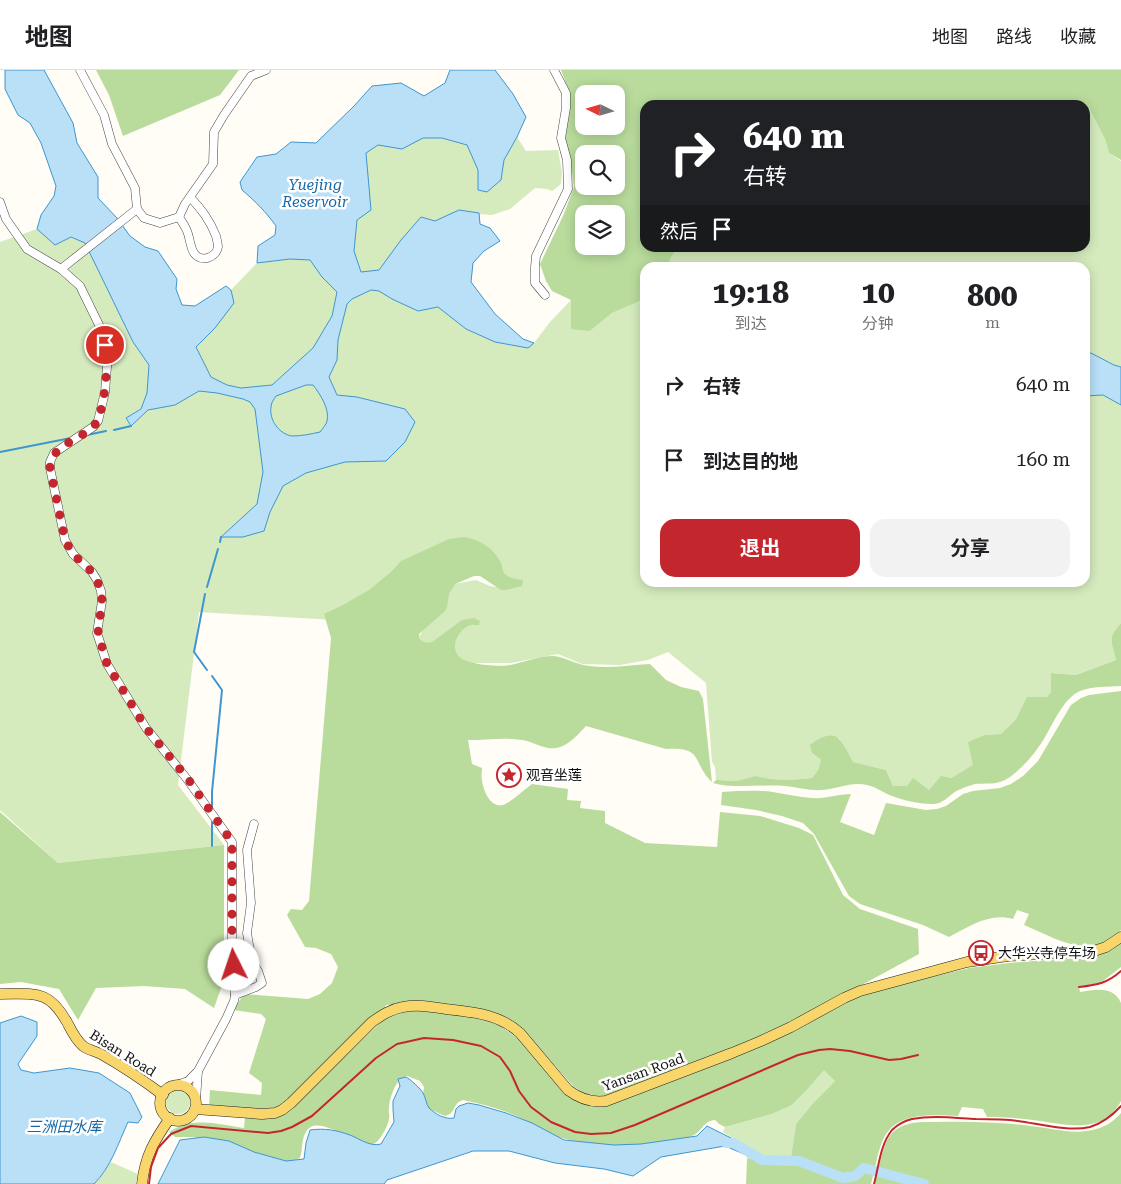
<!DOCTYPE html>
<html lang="zh">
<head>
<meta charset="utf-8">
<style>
	body { margin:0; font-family:"Roboto Serif","Noto Sans SC",serif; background:#f2f2f2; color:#202124; height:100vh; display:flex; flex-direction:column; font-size:19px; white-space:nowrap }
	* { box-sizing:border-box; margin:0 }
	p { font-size:16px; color:#757577 }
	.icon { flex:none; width:28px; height:28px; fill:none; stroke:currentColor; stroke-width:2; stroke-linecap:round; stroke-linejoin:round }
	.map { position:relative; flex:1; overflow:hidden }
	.drawer { position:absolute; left:640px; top:192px; width:450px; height:325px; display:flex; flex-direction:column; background:#fff; border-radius:15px; box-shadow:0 2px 12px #0003 }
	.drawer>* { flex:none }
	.banner { position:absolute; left:640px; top:30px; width:450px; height:152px; border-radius:15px; box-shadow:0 2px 12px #0003; background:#202124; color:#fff; overflow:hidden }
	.needle { width:32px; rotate:275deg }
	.fabs { position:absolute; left:575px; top:15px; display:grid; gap:10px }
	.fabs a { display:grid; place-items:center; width:50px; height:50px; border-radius:10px; background:#fff; box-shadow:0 2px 12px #0003; font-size:25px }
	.pin { position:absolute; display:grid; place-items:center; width:42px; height:42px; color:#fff; margin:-21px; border:2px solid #fff; border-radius:50%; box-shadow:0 1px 5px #0007 }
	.me { position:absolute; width:55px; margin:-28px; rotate:356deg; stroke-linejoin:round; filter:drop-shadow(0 0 4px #0008) }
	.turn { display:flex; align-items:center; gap:18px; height:105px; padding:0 20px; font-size:22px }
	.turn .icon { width:65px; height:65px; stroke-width:2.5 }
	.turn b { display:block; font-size:35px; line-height:42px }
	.then { display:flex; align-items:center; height:48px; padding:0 20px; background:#0003; gap:10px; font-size:19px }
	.eta { display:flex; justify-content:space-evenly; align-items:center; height:85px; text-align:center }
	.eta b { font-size:30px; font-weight:700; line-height:35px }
	.cta { display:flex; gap:10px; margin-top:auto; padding:10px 20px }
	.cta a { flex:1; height:58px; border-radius:15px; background:#c4262e; color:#fff; font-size:20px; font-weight:700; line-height:58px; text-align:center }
	.cta a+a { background:#f2f2f2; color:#202124 }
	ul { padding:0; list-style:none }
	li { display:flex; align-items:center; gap:15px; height:75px; padding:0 20px }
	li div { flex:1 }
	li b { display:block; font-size:19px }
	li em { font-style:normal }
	header { display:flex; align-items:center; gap:30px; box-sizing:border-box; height:70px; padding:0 25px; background:#fff; border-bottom:1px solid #e0e0e0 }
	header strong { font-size:24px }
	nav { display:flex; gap:28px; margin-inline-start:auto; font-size:18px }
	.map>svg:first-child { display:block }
	.green { fill:#d5ebbd }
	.forest { fill:#b9dc9c; fill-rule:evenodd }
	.water { fill:#b9e0f7; stroke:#3f96cf; fill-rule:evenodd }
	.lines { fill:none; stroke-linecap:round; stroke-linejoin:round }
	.stream { stroke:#3f96cf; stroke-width:2 }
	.river { stroke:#b9e0f7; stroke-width:10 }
	.minor-casing { stroke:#444; stroke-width:9 }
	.major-casing { stroke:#222; stroke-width:11 }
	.minor { stroke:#fff; stroke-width:8 }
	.major { stroke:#f9d66b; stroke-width:10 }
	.rail { stroke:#c4262e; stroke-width:2 }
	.route { stroke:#c4262e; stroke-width:9; stroke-dasharray:0 16.2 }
	.labels { text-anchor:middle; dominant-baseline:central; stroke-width:5; stroke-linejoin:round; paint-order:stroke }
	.poi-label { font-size:14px; fill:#111; stroke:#fff; text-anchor:start }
	.street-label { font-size:14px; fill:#111; stroke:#fff }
	.water-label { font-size:15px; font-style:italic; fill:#1768a6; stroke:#fff }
</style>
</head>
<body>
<header>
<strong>地图</strong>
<nav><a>地图</a><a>路线</a><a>收藏</a></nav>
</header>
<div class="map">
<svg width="1121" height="1114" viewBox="0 0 1121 1114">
	<rect width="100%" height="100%" fill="#fffdf5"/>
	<g class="green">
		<path d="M5 0H44L73 53 77 73 98 107V128L117 148 130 166 145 177 158 181 177 209 176 219 182 235 195 236 226 216 231 220 257 193 258 176 275 165 276 155C266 142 255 131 242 120L240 112 257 87 276 84 291 72 316 73 354 36 372 16 401 13 424 26 445 13 450 0H495L513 24 526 47 517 67 526 81 558 80 562 103 561 114 552 121 547 119 535 118 510 139 492 145 479 144 480 154 490 158 500 171 484 181 473 193 471 212 495 244 523 269 534 273 550 252 571 230 590 261 612 243 638 232 645 226V512H1085V198L667 197 671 187 678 178H1085V39L1089 38 1105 69 1109 83 1121 91V553C1108 567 1112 573 1116 590L1076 605 1051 603V622L1047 627 1027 628 1016 649 1001 664 985 665 974 695 929 720 907 716H893L886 700 852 692 839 668 812 683 821 690 818 700 812 708 790 710 771 709 755 706 736 711 716 710 715 697 712 692 706 613 668 582 648 590 620 595 582 594 558 584 511 593H461L416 571 454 514 476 510 490 516 496 517 494 489 334 550 199 542 178 715 224 775 58 793 0 740V172L37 159 41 145 54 126 56 116 41 73 30 53 18 45 5 19Z"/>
		<polygon points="824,999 835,1011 814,1032 796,1054 791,1087 747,1089 746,1076 723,1062 725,1057 772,1044 792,1035 805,1022"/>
		<circle cx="178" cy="1032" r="12"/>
		<polygon points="111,1092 138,1104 136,1114 94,1114 100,1108"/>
	</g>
	<g class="forest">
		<polygon points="96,0 239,0 220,25 123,66 109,25"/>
		<path d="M561 0H1121V90L1109 83 1105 69 1089 38 1085 39V35H645V178H678L671 187 667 197 645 198V226L638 232 612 243 590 261 571 259V230L552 221 546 211 540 194 563 146 574 117 570 87 562 63 569 21ZM584 24H616V56H584ZM584 84H616V116H584ZM584 144H616V176H584Z"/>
		<path d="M464 467C479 469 493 478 500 491 502 494 502 499 504 503 508 508 516 509 523 510L522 516 506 520H501L480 506H474L455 514 449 524 447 537 445 541 419 564V568C423 573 426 573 432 572L462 550 474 548 480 551 479 555C475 555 471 554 468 556 461 559 454 570 455 578 456 588 465 591 474 593 487 596 502 597 515 594 527 591 540 586 553 586 563 586 577 595 589 596 609 599 630 595 650 594L666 610 681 617 699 621 703 629 712 712C691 692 705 677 666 679L586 656C575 668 562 683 544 677 537 675 530 671 522 670 505 667 486 670 468 670L472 694 482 698C482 701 481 706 482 710 483 720 490 738 503 735 510 733 525 719 532 714L568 719 567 730 581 731 580 738 605 741V753L645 773 717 777 720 742 760 746 799 758 813 765 843 825 860 839 918 859 919 884 795 951 738 978 607 1026H597L584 1023 573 1016 534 972 517 956 404 934 386 935 383 942 282 1036C258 1042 233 1038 209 1036L210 1020 261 1025 262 1013 249 1003 266 949 261 944 233 940 244 924 308 929 320 924 332 913 338 897 331 884 316 878 305 877 287 845 291 839 302 840 309 831 331 568 324 544 343 535 369 520 391 502 401 491 449 469Z"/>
		<path d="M1121 553V616C1108 617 1092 616 1080 621 1062 629 1052 657 1042 672 1033 686 1020 701 1005 710 996 715 985 713 975 714 971 715 965 717 961 719 949 723 946 734 932 734 920 734 906 731 895 727 885 724 877 717 867 715 852 711 837 719 822 720 810 721 797 717 785 716 763 714 732 719 713 713L716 710 736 711 755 706 771 709 790 710 812 708 818 700 821 690 812 683 810 675C817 669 832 660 840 670 845 676 849 685 853 692L886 700 893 716H907L913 708 929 720 941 706 951 708 973 695 968 672 985 665 1001 664 1016 649 1027 627H1047L1051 622V603L1076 605 1116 590C1112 572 1107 568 1121 553Z"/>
		<path d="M1121 621V860C1090 892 1058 869 1024 855L1029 844 1017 840 1013 849C990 842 968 857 949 867L923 855 860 834 849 826 814 764 803 753 782 746 756 740 721 735 722 722C739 721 756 720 773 722 786 724 799 727 812 728 826 729 838 724 851 724L840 752 874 765 886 733 926 740 937 739 946 736 963 724 973 721 1000 718 1011 714 1023 706 1038 691 1071 635 1081 628 1089 625Z"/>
		<polygon points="0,742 58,793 224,775 224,910 214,938 185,919 144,916 96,918 78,950 59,919 21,912 0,914"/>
		<path d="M1121 872V897L1103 911 1095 914 1079 916 1080 922C1096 919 1114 916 1121 933V1031C1103 1066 1064 1054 1033 1050 1018 1048 1002 1047 987 1047L983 1039 962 1037 958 1046C931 1045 894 1041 882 1072 877 1085 875 1100 871 1114H746L747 1089 791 1087 796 1054 814 1032 835 1011 824 1000 805 1022 792 1035 772 1044 725 1057 719 1054 715 1050C703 1051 703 1060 694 1065 677 1073 652 1075 634 1076 604 1077 572 1073 544 1062 533 1057 525 1049 514 1045 498 1038 481 1034 463 1030 452 1033 457 1043 445 1046L427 1038 423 1025 424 1017 420 1011 407 1006C405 1007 402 1008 400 1010 394 1015 389 1030 389 1038 388 1042 390 1045 389 1049 388 1056 379 1073 373 1074 356 1077 317 1041 306 1062 301 1069 303 1080 300 1088L291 1092 277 1090 223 1072 192 1067H175L169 1062C193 1046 217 1054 244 1058L245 1047 281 1046 290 1040 382 951 397 944 411 941H428L470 947 487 951 500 956 519 969 568 1023 605 1034 865 923 969 898 1009 893 1082 887 1097 884Z"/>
		<path d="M1121 1043V1114H875C879 1099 882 1074 892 1063 904 1051 920 1052 935 1052 967 1051 1000 1052 1031 1056 1052 1058 1072 1065 1092 1060 1104 1058 1113 1052 1121 1043Z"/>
	</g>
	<g class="water">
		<path d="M5 0H44L73 53 77 73 98 107V128L117 148 130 166 145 177 158 181 177 209 176 219 182 235 195 236 226 216 231 220 234 233 215 258 196 277 211 307 227 315 241 318 272 315 313 278 332 246 337 222 322 207 310 190 290 189 257 193 258 176 275 165 276 156C266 142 255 131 242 120L240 112 257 87 276 84 291 72 316 73 354 36 372 16 401 13 424 26 445 13 450 0H495L513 24 526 47 517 67 504 90 501 110 487 122 478 120V100L467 75 442 68H423L402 79 378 75 366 83 371 140 357 150 354 181 361 202 379 200 401 170 421 147 435 151 459 140 479 143 480 154 490 158 500 171 484 181 473 193 471 212 495 244 523 269 534 273 528 278 495 272 466 259 438 237 418 241 392 229 379 221 371 220 352 229 347 234 338 270 337 290 329 307 337 325 357 327 405 339 415 352 405 372 386 391 345 392 306 403 283 416 270 442 264 461 243 467H221L257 434 263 402 255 339 250 332 243 329 217 323 199 321 175 335 148 340 131 356 126 348 141 339 147 323 149 295 133 272 85 173 71 167 55 175 37 159 41 145 54 126 56 116 41 73 30 53 18 45 5 19ZM306 315H313C320 324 330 339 327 351 326 355 323 358 320 362 311 364 302 366 292 366 279 364 269 350 271 337 271 333 274 329 276 326Z"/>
		<polygon points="1091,283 1114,295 1121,297 1121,335 1103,325 1085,326 1085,284"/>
		<path d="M21 946 37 952V966L18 994 21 1000 34 1003 70 998 99 1003 130 1023 142 1047 138 1053 128 1052C118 1074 111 1097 94 1114H0V953Z"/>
		<path d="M406 1007C410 1009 421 1019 423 1023 426 1028 426 1034 429 1038 435 1044 446 1050 454 1048L456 1039 459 1036 468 1033 479 1035 506 1043 532 1053 564 1070 614 1075 641 1074 697 1066 707 1056 735 1070 744 1084 725 1076 661 1087 633 1106 604 1099 555 1093 509 1081H473L387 1110 384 1114H158L180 1070 204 1067 229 1071 254 1082 286 1091 304 1089 306 1073 310 1060C325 1058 336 1060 350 1065 360 1069 370 1077 381 1074L394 1052 393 1039V1031L400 1016 398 1009Z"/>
	</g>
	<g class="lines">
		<g class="stream">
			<polyline points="114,360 131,356"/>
			<polyline points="87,365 106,361"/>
			<polyline points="0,382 71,368"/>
			<polyline points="220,472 221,467"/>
			<polyline points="207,517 218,479"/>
			<polyline points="205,524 194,582 207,600"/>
			<polyline points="212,606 222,620 212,722 212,740"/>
			<polyline points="212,776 212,752"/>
		</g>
		<polyline class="river" points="726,1073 734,1073 762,1090 799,1091 843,1108 855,1106 864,1098 924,1114"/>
		<defs>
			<g id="minor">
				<polyline points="80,0 104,45 112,74 135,118 137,139 144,148 160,153 179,147 185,134 213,94 214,62 224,45 251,6 266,0"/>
				<polyline points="0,132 6,149 27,179 61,199 80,216 101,259 108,284 105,322 98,351 93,357 54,383 50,392 50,398 65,470 73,484 92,502 97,510 101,521 102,531 97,563 107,594 146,658 187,709 232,772 232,877 235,912 235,925 234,931 226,949 198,1001 188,1011 177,1015"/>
				<path d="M179 147C182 152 185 156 187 161 190 168 190 177 194 183 201 193 216 188 218 177 218 174 217 170 216 166 210 150 201 139 190 127"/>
				<polyline points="61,199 137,139"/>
				<polyline points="545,225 535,213 535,197 536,186 568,119 567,90 561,68 566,38 566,23 554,0"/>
				<polyline points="235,925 256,917 262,913 258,901 252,892 247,863 251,833 247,780 254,754"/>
				<polyline points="196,1030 198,1001"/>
			</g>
			<g id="major">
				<path d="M0 924C36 924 49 919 68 954 72 962 76 970 83 976 88 980 95 981 101 984 122 996 143 1010 163 1025"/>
				<circle cx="178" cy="1033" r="18"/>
				<path d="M195 1039 262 1044 275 1043 282 1040 291 1033 372 952C382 945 391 939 403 937 418 934 432 937 446 939 473 942 499 944 520 963L568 1020C580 1029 592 1033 606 1031L732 983 761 971 791 957 844 928 860 921 967 892 1008 886 1094 881 1106 877 1121 867"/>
				<path d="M142 1114C145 1086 154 1071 170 1048"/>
			</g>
		</defs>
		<use href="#minor" class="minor-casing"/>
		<use href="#major" class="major-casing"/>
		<use href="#minor" class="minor"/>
		<use href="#major" class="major"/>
		<g class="rail">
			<path d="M1079 917C1097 915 1108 913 1121 901"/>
			<polyline points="149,1114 151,1097 158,1078 171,1064 191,1056 268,1063 281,1061 292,1057 312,1046 376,988 397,974 424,968 453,970 481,976 500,987 510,1001 519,1021 531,1037 551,1052 575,1062 591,1064 611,1063 635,1055 798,985 819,980 830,979 850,981 889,990 901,989 918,985"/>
			<path d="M874 1114C879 1096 880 1075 892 1060 897 1055 904 1051 912 1049 933 1045 955 1048 976 1049 990 1049 1004 1049 1018 1051 1040 1054 1069 1062 1090 1057 1103 1053 1112 1046 1121 1036"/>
		</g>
	</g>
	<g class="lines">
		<path class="route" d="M105 275C109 290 105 346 93 357 79 370 50 376 50 398L65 470 73 484 92 502 97 510 101 521 102 531 98 563 107 594 146 658 188 709 232 772V877L234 895"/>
	</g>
	<defs>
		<symbol id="sight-ring" viewBox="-11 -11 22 22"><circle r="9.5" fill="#fff" stroke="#c4262e" stroke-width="1.5"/><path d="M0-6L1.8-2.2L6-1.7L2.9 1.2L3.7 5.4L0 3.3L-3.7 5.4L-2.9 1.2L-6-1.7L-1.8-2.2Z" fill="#c4262e"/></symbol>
		<symbol id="bus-ring" viewBox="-11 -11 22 22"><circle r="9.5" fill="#fff" stroke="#c4262e" stroke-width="1.5"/><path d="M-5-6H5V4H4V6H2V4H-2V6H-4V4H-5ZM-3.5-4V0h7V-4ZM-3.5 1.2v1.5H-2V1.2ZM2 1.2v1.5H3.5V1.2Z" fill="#c4262e"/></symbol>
	</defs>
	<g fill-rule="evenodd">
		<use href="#sight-ring" x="495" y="691" width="28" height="28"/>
		<use href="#bus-ring" x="967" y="869" width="28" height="28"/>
	</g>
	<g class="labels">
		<g class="poi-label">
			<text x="526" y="705">观音坐莲</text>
			<text x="998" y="883">大华兴寺停车场</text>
		</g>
		<g class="street-label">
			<text transform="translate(123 983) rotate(32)">Bisan Road</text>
			<text transform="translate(643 1002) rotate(-20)">Yansan Road</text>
		</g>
		<g class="water-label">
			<text x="315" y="115">Yuejing<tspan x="315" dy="17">Reservoir</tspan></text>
			<text x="64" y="1057">三洲田水库</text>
		</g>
	</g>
</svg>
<div class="fabs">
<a><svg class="needle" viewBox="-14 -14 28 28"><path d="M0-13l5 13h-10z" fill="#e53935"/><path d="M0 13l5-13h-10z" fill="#757577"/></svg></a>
<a><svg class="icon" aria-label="search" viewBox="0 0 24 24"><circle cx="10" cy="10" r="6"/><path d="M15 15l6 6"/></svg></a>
<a><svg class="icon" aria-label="layers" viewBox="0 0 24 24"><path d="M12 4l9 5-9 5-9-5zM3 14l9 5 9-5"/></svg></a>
</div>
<div class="pin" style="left:105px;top:275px;background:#d93025"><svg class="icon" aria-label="arrive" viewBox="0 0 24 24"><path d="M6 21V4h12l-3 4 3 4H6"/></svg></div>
<svg class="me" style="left:234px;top:895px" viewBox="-20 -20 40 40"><circle r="19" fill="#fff"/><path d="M0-13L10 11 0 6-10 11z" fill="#c4262e"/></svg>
<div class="banner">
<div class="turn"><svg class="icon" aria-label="right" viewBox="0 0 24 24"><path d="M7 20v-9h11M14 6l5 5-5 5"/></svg><div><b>640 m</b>右转</div></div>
<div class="then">然后<svg class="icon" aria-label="arrive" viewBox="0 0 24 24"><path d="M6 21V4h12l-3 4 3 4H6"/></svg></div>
</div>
<section class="drawer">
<div class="eta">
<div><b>19:18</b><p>到达</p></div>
<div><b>10</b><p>分钟</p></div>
<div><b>800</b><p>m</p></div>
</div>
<ul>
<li><svg class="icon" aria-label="right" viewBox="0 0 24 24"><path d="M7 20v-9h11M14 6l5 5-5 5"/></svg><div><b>右转</b></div><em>640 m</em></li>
<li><svg class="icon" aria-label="arrive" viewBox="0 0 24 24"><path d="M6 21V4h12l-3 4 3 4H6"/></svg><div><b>到达目的地</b></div><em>160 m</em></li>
</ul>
<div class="cta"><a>退出</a><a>分享</a></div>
</section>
</div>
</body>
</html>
